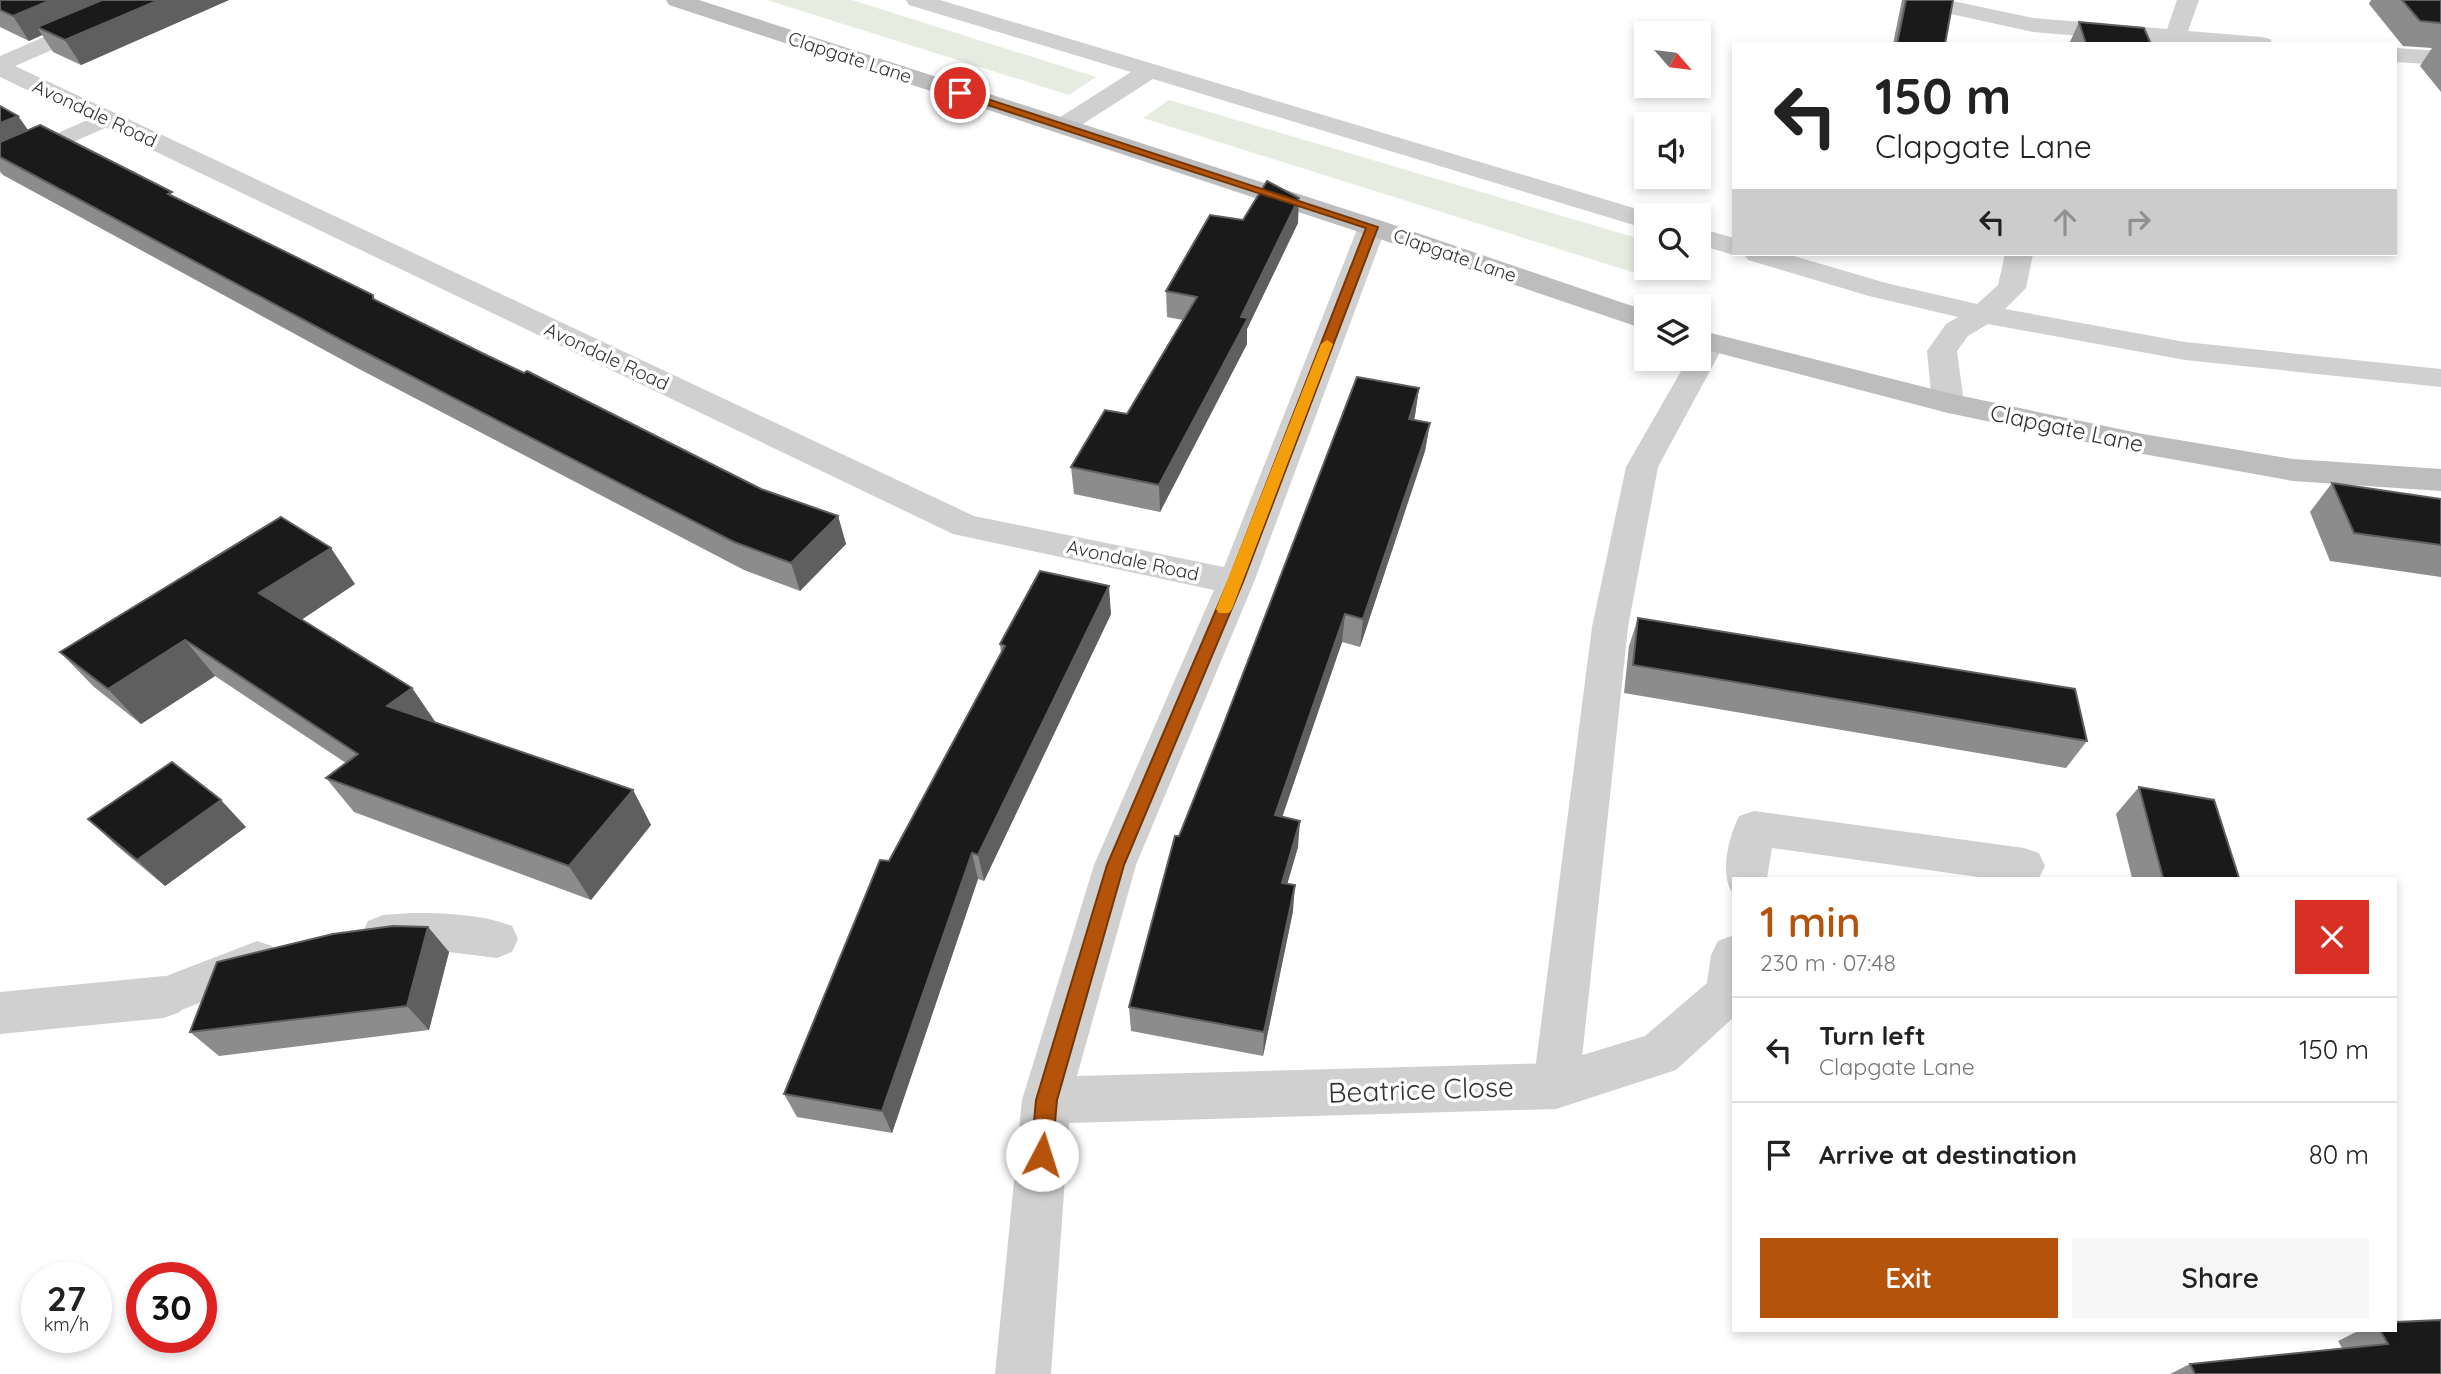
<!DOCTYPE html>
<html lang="en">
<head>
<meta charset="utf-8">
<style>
	body { margin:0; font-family:Quicksand,sans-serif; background:#f6f6f6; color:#222; height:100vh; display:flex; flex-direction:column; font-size:26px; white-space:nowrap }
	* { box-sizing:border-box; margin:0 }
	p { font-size:23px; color:#767676 }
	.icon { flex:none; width:38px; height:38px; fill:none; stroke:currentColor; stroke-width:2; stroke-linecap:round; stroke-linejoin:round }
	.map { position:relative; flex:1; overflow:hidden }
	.panel { position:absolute; left:1732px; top:877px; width:665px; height:455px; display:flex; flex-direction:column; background:#fff; border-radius:0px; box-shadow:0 4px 10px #0003 }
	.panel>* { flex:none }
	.top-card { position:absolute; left:1732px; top:42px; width:665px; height:214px; border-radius:0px; box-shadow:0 4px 10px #0003; background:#fff; color:#222; overflow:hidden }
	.needle { width:46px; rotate:118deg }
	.controls { position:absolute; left:1634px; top:21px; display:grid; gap:14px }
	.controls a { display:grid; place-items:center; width:77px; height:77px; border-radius:0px; background:#fff; box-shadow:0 4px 10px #0003; font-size:35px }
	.speed { position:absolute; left:21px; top:1262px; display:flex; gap:14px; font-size:35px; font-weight:700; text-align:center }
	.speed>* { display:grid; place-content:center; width:91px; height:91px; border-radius:50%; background:#fff; box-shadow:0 4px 10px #0003; line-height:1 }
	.speed small { font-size:18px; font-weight:400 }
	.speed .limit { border:10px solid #d22; background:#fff; color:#111 }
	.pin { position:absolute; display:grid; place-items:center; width:60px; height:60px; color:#fff; margin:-30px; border:4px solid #fff; border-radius:50%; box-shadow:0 2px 7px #0007 }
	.me { position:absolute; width:77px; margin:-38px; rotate:5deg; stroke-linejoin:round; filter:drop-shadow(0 0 5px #0008) }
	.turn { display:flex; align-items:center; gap:24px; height:147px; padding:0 28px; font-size:32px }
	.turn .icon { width:91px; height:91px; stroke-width:2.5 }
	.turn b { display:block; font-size:49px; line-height:60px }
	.lanes { display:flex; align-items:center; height:66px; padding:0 28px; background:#0003; justify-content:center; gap:35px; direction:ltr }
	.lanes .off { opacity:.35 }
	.round { display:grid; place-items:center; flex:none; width:74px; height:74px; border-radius:0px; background:#f6f6f6 }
	.headline { display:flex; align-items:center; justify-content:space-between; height:119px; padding:0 28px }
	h1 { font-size:42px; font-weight:600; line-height:52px; color:#b45309 }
	.action { display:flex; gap:14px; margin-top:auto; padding:14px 28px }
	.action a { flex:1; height:80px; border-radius:0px; background:#b45309; color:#fff; font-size:28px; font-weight:600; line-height:80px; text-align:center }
	.action a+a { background:#f6f6f6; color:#222 }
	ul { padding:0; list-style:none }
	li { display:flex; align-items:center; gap:21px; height:105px; padding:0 28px; border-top:2px solid #e0e0e0 }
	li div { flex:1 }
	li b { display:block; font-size:26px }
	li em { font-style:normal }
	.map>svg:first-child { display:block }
	.green { fill:#e6ecdf }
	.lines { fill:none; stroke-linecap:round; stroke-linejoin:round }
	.lane { fill:#d0d0d0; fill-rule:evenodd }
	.street { fill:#d0d0d0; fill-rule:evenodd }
	.secondary { fill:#bdbdbd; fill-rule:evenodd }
	.wall { fill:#8c8c8c }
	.shaded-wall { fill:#5f5f5f }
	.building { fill:#1a1a1a; stroke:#5f5f5f; stroke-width:2 }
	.route { fill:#b45309; stroke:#753606; stroke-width:2 }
	.slow { fill:#f59e0b }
	.labels { text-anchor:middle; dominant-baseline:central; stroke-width:7; stroke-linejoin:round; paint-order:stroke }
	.far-street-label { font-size:19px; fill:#333; stroke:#fff }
	.street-label { font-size:23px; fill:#333; stroke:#fff }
	.near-street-label { font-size:28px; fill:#333; stroke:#fff }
</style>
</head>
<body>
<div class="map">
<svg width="2441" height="1374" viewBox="0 0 2441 1374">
	<rect width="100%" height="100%" fill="#fff"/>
	<g class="green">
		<polygon points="767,0 852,0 1096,77 1069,95"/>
		<polygon points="1169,100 1647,241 1647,268 1692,268 1632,272 1143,118"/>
	</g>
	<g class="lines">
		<g class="lane">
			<polygon points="106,112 114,114 118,119 114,124 0,174 0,158"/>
			<polygon points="1711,334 1721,337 1725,343 1658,467 1628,627 1579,1086 1572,1101 1556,1108 1540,1101 1533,1086 1592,627 1626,467 1688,359 1699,359 1699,339"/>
			<path d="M412 913C446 913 481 914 512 926L518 939 512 952 497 958 440 951 383 953 368 947 362 934 368 921 383 915Z"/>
			<polygon points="257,941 272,946 279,960 272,974 164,1017 148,1011 142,997 148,983"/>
		</g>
		<g class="street">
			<polygon points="130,0 159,0 156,5 15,66 974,516 1224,567 1358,227 1362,221 1372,219 1382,221 1386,227 1254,582 1136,865 1077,1076 1556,1063 1645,1036 1707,983 1711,955 1718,941 1734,935 1734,1017 1676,1070 1556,1109 1069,1123 1051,1374 995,1374 1022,1100 1094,865 1214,590 953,534 0,77 0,56"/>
			<polygon points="906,0 940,0 1657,215 1647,215 1647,228 1637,226 1153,79 1072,131 1063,133 1054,131 1051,126 1054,121 1131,72 909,5"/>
			<polygon points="1907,0 1948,0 2033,18 2167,29 2177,0 2199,0 2188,31 2262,37 2270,39 2273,44 2175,44 2033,32 1910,5"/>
			<polygon points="2396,48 2441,51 2441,65 2396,62"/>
			<polygon points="1699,228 1734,238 1734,254 1740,254 1734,255 1699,245"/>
			<polygon points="1744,254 1787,254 1886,283 1977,304 1998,285 2005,254 2033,254 2026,288 2005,309 2185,342 2441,369 2441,387 2185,360 1988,324 1968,336 1957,351 1964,403 1959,410 1948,413 1937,410 1932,403 1927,351 1946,324 1958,317 1869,296 1748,260"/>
			<path d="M1754 811 2024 848 2039 853 2045 866 2039 878H1985L1772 848 1767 878H1734V892L1731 891C1720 870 1729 837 1739 816Z"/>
			<polygon points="164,976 180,982 187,997 180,1012 164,1018 0,1034 0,992"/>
		</g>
		<g class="secondary">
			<polygon points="666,0 699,0 1382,221 1647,311 1647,330 1362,233 669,5"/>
			<polygon points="1699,330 1948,393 2143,434 2293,459 2441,469 2441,491 2293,481 2143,454 1948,413 1699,348"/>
		</g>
	</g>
	<g class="wall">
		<polygon points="0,0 229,0 81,65 53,52 42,35 29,41 0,27"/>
		<polygon points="1902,0 1953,0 1945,44 1893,44"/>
		<polygon points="2371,0 2441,0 2441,92 2420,66 2432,48 2403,46 2369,4"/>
		<polygon points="2079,22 2151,44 2069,44"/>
		<polygon points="0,106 18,116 28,130 175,197 373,295 376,301 761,489 838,516 846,544 800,591 744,570 361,370 3,175 0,171"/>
		<polygon points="1243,220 1298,223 1247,329 1247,344 1160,512 1074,494 1071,467 1127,414 1183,320 1167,317 1166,291"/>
		<polygon points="1419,388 1414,420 1430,423 1425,451 1360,647 1342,642 1282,817 1298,847 1287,884 1293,911 1263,1056 1131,1031 1129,1007 1179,836"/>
		<polygon points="2332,483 2441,499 2441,577 2330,561 2310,512"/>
		<polygon points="355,584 301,620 412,688 436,723 633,790 651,825 591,900 354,812 326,778 346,763 215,676 141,724 94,687 60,652"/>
		<polygon points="1111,614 984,881 978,879 892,1133 797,1117 784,1094 889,861 1001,653 1000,644"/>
		<polygon points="1638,618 2087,741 2066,768 1624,693 1629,646"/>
		<polygon points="2139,787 2239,878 2132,878 2116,814"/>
		<polygon points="88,819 246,827 165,886 117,846"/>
		<polygon points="428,927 449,952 429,1030 219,1056 190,1032"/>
		<polygon points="2360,1330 2396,1330 2441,1374 2170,1374 2190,1364 2342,1348 2338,1341"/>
	</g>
	<g class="shaded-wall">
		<polygon points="51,0 123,0 37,27 42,35 29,41 13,16"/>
		<polygon points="159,0 229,0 81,65 65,40"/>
		<polygon points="18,116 35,140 0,155 0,123"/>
		<polygon points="1299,198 1298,223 1247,329 1247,344 1160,512 1159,485"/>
		<polygon points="1419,388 1415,416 1405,447 1409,419"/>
		<polygon points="1430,423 1425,451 1360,647 1363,619"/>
		<polygon points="838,516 846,544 800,591 791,563"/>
		<polygon points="331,548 355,584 286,630 259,593"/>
		<polygon points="1109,586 1111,614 984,881 978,855"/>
		<polygon points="1345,614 1342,642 1274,841 1275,815"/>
		<polygon points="185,640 215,676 141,724 108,689"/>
		<polygon points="412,688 436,723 387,706"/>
		<polygon points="633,790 651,825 591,900 569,866"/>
		<polygon points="221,800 246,827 165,886 137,860"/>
		<polygon points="1300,821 1298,847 1280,909 1282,883"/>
		<polygon points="972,853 978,879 892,1133 882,1111"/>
		<polygon points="1295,885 1293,911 1263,1056 1264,1032"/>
		<polygon points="428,927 449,952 429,1030 407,1006"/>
	</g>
	<g class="building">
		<polygon points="0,0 51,0 13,16 0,10"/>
		<polygon points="102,0 159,0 65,40 37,27"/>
		<polygon points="1906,0 1953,0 1945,44 1897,44"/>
		<polygon points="2402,0 2441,0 2441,23 2420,21"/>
		<polygon points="2079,22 2144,28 2151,44 2086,44"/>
		<polygon points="0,106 18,116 0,123"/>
		<polygon points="40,125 172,192 168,194 373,295 373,299 484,354 524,373 527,371 761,489 838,516 791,563 734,542 345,342 0,157 0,142"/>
		<polygon points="1267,181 1299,198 1241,317 1248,318 1159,485 1071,467 1105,410 1127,414 1197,297 1166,291 1210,215 1243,220"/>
		<polygon points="1357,377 1419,388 1409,419 1430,423 1363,619 1345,614 1275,815 1300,821 1282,883 1295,885 1264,1032 1129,1007 1175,836 1179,836 1221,731"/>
		<polygon points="2332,483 2441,499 2441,545 2354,533"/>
		<polygon points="281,517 331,548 259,593 412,688 387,706 633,790 569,866 326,778 358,754 185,640 108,689 60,652"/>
		<polygon points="1040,571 1109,586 978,855 972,853 882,1111 784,1094 880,860 889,861 1005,646 1000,644"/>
		<polygon points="1638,618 2075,689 2087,741 1633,665"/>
		<polygon points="172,762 221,800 137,860 88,819"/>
		<polygon points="2139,787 2214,800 2239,878 2163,878"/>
		<polygon points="393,926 428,927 407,1006 190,1032 217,962 333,934"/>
		<polygon points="2441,1320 2441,1374 2195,1374 2190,1364 2388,1344 2380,1330 2396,1330 2396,1322"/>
	</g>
	<polygon class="route" points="960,90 1378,227 1243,582 1124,865 1057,1100 1052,1155 1049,1162 1042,1165 1034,1162 1031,1155 1036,1100 1107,865 1228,582 1366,228 957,95 955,93"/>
	<polygon class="slow" points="1327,340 1333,344 1232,609 1229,613 1219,613 1216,609 1321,344"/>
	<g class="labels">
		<g class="far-street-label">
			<text transform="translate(850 57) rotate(18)">Clapgate Lane</text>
			<text transform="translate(95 113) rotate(25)">Avondale Road</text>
			<text transform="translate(1455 255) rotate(19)">Clapgate Lane</text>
			<text transform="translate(607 356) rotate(25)">Avondale Road</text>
			<text transform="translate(1133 560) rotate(12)">Avondale Road</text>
		</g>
		<g class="street-label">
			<text transform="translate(2067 428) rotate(12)">Clapgate Lane</text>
		</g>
		<g class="near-street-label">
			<text transform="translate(1421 1089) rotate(-2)">Beatrice Close</text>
		</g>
	</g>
</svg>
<div class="controls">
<a><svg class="needle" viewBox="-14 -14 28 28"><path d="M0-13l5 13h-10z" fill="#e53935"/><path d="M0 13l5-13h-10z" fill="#767676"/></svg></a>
<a><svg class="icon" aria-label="sound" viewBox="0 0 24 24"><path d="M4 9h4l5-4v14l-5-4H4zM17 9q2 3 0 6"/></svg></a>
<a><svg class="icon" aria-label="search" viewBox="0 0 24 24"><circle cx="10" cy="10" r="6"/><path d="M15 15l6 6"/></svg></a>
<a><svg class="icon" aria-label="layers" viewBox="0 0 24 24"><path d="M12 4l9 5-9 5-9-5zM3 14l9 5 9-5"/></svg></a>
</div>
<div class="speed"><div>27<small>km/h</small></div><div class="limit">30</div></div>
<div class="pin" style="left:960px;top:93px;background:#d93025"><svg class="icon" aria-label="arrive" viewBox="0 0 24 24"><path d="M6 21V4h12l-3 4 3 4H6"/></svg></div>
<svg class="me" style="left:1042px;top:1155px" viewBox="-20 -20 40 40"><circle r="19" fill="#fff"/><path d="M0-13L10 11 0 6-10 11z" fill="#b45309"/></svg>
<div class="top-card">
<div class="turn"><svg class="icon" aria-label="left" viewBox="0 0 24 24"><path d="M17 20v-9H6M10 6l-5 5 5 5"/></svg><div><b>150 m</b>Clapgate Lane</div></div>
<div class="lanes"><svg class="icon" aria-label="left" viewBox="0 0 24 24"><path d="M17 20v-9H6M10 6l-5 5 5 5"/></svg><svg class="icon off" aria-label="ahead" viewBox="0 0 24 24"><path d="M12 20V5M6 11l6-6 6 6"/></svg><svg class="icon off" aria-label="right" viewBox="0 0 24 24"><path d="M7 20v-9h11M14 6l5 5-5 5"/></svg></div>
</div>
<section class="panel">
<div class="headline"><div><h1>1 min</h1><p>230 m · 07:48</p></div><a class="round" style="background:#d93025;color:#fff"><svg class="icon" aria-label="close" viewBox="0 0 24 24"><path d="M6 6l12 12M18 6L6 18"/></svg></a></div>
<ul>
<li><svg class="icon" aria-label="left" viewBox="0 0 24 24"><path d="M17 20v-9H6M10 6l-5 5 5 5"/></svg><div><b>Turn left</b><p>Clapgate Lane</p></div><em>150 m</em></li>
<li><svg class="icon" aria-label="arrive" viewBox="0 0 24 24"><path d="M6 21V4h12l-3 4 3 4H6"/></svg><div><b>Arrive at destination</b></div><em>80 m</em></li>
</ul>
<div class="action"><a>Exit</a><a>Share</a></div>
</section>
</div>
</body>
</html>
